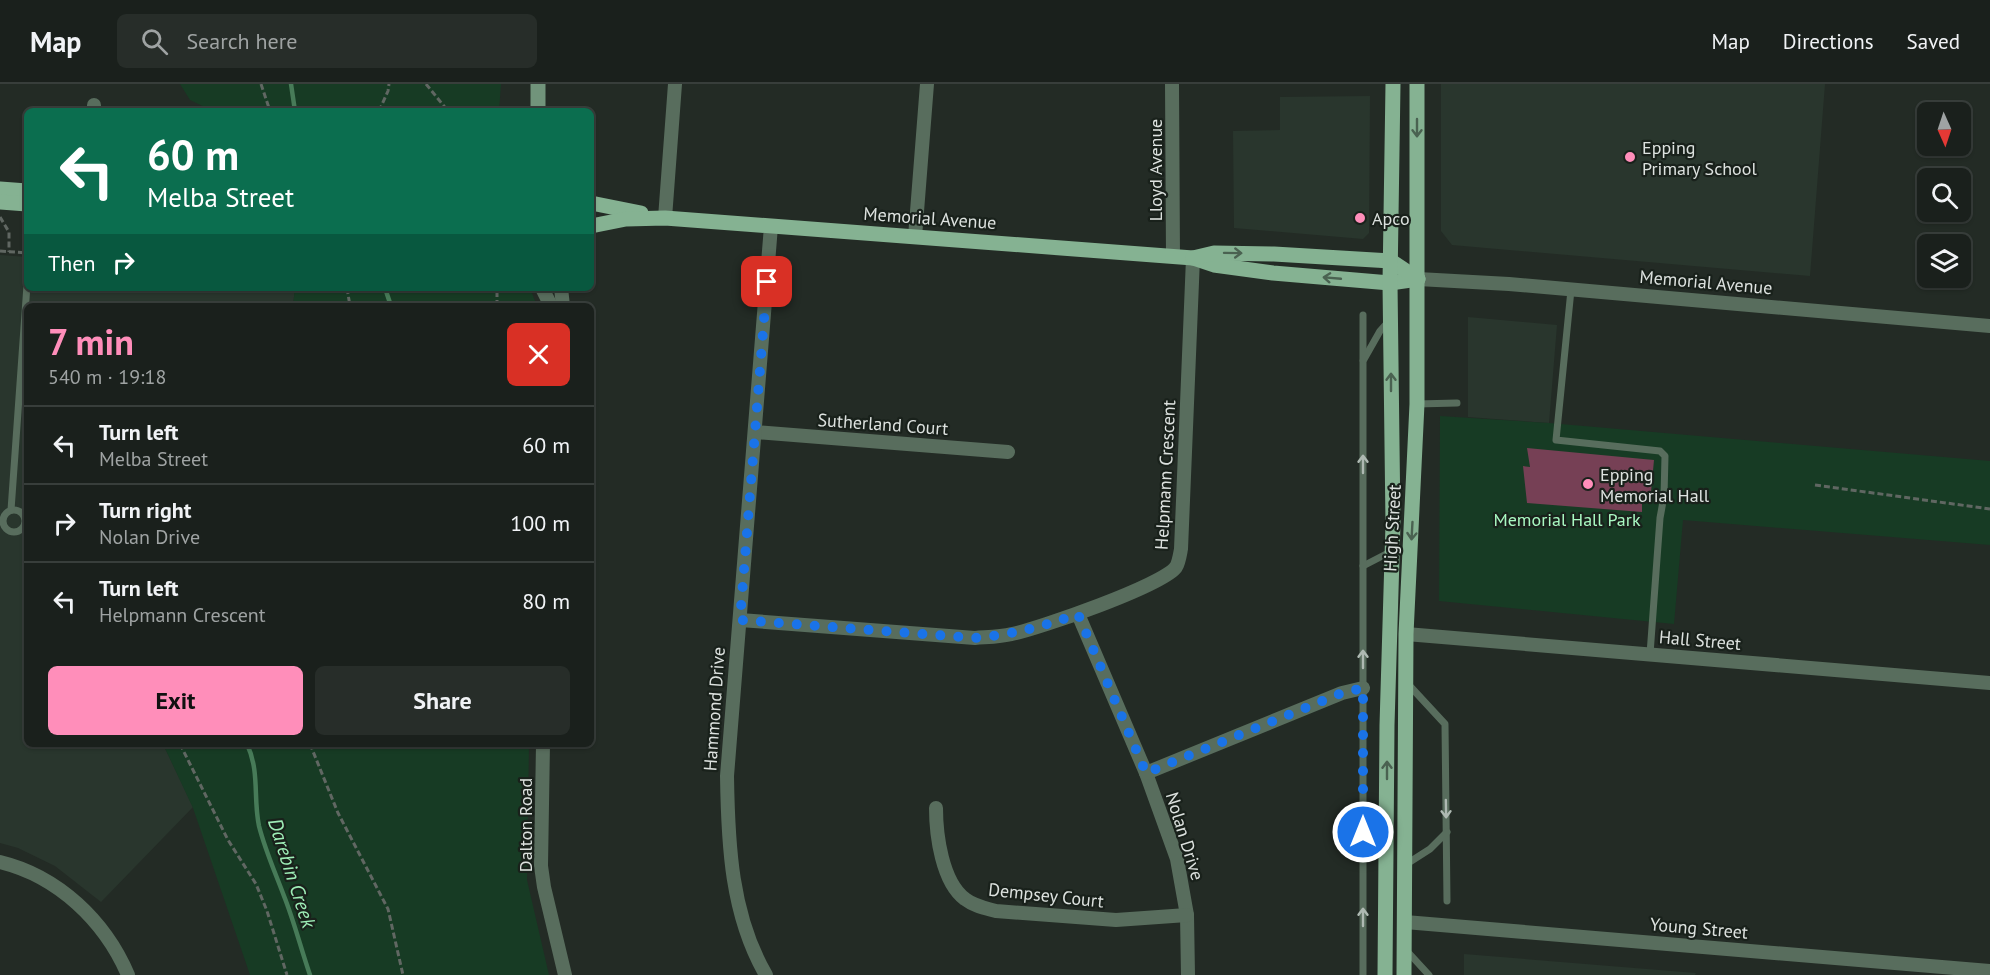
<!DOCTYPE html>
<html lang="en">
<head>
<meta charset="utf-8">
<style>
	body { margin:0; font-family:"PT Sans",sans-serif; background:#272d29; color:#f1f3f6; height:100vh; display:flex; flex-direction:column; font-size:22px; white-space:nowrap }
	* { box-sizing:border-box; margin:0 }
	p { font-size:20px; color:#9fa3a3 }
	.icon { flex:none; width:33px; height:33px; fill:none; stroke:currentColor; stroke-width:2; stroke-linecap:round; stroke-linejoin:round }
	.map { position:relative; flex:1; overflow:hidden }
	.side { position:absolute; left:24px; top:219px; width:570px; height:444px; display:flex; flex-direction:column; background:#1a201c; border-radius:9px; box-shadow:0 2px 4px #0004,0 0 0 2px #383e3b }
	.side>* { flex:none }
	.banner { position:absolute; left:24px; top:24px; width:570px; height:183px; border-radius:9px; box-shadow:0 2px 4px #0004,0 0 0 2px #383e3b; background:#0b6e4f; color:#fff; overflow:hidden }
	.needle { width:39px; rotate:177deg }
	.fabs { position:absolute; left:1917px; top:18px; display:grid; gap:12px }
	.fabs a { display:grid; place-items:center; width:54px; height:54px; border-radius:9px; background:#1a201c; box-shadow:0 2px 4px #0004,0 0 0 2px #383e3b; font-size:30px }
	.pin { position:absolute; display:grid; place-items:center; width:51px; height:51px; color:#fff; margin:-26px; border-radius:12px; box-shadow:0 3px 9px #0006 }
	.me { position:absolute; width:66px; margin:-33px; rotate:0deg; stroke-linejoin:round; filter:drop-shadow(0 0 4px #0008) }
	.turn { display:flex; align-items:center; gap:21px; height:126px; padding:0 24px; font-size:27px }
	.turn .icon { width:78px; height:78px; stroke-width:2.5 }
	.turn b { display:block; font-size:42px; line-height:51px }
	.then { display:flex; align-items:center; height:57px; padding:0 24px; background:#0003; gap:12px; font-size:22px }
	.round { display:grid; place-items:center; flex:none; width:63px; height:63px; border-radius:9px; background:#272d29 }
	.overview { display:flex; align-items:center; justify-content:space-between; height:102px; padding:0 24px }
	h1 { font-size:36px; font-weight:700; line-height:45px; color:#ff8eba }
	.primary-button { display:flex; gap:12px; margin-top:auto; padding:12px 24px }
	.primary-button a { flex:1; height:69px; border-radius:9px; background:#ff8eba; color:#111; font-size:24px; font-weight:700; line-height:69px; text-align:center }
	.primary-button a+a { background:#272d29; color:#f1f3f6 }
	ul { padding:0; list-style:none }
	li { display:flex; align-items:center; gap:18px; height:78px; padding:0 24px; border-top:2px solid #383e3b }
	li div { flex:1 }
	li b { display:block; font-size:22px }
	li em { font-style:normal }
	header { display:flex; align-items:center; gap:36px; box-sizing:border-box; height:84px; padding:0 30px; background:#1a201c; border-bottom:2px solid #383e3b }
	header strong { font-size:28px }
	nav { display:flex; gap:33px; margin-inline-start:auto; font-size:21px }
	.search { width:420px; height:54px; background:#272d29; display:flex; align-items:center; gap:15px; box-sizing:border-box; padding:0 21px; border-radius:9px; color:#9fa3a3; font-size:22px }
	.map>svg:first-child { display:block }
	.built { fill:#29362d }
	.green { fill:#173b24 }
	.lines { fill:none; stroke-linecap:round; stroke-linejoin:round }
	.stream { stroke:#477b58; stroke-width:4.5 }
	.building { fill:#764055 }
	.path { stroke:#606762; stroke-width:3; stroke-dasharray:6 3; stroke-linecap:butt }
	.lane { stroke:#586d5d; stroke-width:7 }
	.street { stroke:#586d5d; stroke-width:14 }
	.secondary { stroke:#71947b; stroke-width:15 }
	.primary { stroke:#85b292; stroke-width:15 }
	.oneway { stroke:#4a6251 }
	.oneway2 { stroke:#aeb9b2 }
	.route { stroke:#1a73e8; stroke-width:10; stroke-dasharray:0 18 }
	.poi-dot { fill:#ff8eba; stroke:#19211b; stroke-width:2 }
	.labels { text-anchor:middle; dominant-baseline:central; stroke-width:4.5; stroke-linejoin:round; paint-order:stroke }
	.poi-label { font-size:18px; fill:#dde2df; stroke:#19211b; text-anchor:start }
	.street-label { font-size:18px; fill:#dde2df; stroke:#19211b }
	.park-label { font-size:18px; fill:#a9f9c2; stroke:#19211b }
	.water-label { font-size:20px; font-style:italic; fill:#9eeeb7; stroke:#19211b }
</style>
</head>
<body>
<header>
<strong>Map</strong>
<div class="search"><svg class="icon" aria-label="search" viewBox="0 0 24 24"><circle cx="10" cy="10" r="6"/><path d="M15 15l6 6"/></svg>Search here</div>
<nav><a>Map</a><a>Directions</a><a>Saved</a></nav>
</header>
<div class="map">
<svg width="1990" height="891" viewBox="0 0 1990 891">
	<rect width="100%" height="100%" fill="#232b25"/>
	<g class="built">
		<polygon points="1441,0 1825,0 1810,192 1452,161 1441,147"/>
		<polygon points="1370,12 1369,149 1363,155 1234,144 1233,47 1280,46 1280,13"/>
		<polygon points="0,171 27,173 27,204 295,204 293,222 27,222 27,660 163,660 193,723 101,818 55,782 18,764 0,759"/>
		<polygon points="1468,233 1557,241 1549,339 1468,333"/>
		<polygon points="1464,870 1696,889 1695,891 1464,891"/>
	</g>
	<g class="green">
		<polygon points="180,0 501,0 499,27 213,27 190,16"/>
		<polygon points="295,204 530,204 537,222 293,222"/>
		<polygon points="1440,332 1549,339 1990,377 1990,461 1683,436 1674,540 1439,517"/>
		<polygon points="163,660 529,660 527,796 549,891 250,891 193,724"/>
	</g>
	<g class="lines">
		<g class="stream">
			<polyline points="291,0 295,27"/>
			<polyline points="385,204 391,222"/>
			<path d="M247 660C260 688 253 714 259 742 265 766 275 788 284 812 294 837 301 865 310 891"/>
		</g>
	</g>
	<polygon class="building" points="1527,364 1654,376 1650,419 1642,418 1642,428 1527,419 1523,382 1530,383"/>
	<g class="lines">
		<g class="path">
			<polyline points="261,0 270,27"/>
			<polyline points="426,0 448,27"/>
			<polyline points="379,27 388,7 389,0"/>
			<polyline points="0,133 9,148 9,168"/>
			<polyline points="0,167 27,169"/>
			<polyline points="347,204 350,222"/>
			<polyline points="497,222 497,204"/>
			<polyline points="1815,401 1990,425"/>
			<polyline points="180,660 228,756 256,800 267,827 287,891"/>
			<polyline points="310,660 338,729 388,825 403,891"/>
		</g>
		<g class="lane">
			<polyline points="1571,206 1556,356 1660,367 1665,372 1664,412 1660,434 1650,570"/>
			<polyline points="1363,276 1363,231"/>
			<polyline points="1417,320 1457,319"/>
			<circle cx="14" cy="437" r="11"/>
			<polyline points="11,426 27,201"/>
			<polyline points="1363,482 1392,467"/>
			<polyline points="1408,600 1445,640 1447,817"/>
			<polyline points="1405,781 1430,765 1447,748"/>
			<polyline points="1406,866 1429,891"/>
			<polyline points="1363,891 1363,277 1380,247 1388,238"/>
		</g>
		<g class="street">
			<polyline points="1172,0 1173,172"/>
			<polyline points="94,27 94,21"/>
			<polyline points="665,134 675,0"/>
			<polyline points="915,153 927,0"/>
			<polyline points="1418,195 1509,200 1990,242"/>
			<polyline points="542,204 551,222"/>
			<polyline points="561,204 563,222"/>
			<polyline points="755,348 1008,368"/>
			<polyline points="1078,530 1146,689 1177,775 1187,831 1188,891"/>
			<path d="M740 536 975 554C987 553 1000 553 1012 550 1038 545 1164 501 1176 483 1179 478 1180 470 1181 465L1193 174"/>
			<polyline points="1406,550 1990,599"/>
			<polyline points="543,660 541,782 544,803 565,891"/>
			<polyline points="1146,689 1342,609 1363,604"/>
			<path d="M936 724C936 751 942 798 965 815 974 822 985 824 996 827L1116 836 1187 831"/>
			<path d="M0 778C58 792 105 837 128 891"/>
			<polyline points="1405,838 1990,887"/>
			<path d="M766 891C731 831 728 760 727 692L771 142"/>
		</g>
		<polyline class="secondary" points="538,27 538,0"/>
		<g class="primary">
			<polyline points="0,105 27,107"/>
			<polyline points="0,118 27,120"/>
			<polyline points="591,119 641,129"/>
			<polyline points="591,142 626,135 665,134 1193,174 1214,181 1273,189 1390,199 1418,195"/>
			<polyline points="1193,174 1214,169 1274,170 1391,177 1418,195"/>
			<polyline points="1385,891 1387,641 1393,440 1390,199 1393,0"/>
			<polyline points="1404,891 1406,550 1417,320 1417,0"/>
		</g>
	</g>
	<defs><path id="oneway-shaft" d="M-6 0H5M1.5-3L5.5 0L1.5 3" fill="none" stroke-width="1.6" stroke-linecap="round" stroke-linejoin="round" transform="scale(1.5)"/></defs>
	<g class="oneway">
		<use href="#oneway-shaft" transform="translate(1417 44) rotate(90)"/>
		<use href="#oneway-shaft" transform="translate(1233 169) rotate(1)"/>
		<use href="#oneway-shaft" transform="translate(1332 194) rotate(-175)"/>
		<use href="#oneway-shaft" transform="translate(1391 298) rotate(-90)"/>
		<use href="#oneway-shaft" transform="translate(1412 447) rotate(93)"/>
		<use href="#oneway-shaft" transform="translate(1387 686) rotate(-90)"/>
	</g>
	<g class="oneway2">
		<use href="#oneway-shaft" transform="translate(1363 380) rotate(-90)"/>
		<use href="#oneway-shaft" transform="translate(1363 575) rotate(-90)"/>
		<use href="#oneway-shaft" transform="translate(1446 725) rotate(89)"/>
		<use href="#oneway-shaft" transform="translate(1363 833) rotate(-90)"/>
	</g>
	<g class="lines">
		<path class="route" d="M767 198 740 536 975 554C1014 550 1042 543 1078 530L1146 689 1342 609 1363 604V748"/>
	</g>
	<g class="poi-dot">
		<circle cx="1630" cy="73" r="6"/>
		<circle cx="1360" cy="134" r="6"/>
		<circle cx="1588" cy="400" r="6"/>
	</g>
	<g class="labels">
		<g class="poi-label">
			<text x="1642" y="63">Epping<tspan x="1642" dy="21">Primary School</tspan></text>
			<text x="1372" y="134">Apco</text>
			<text x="1600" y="390">Epping<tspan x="1600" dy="21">Memorial Hall</tspan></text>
		</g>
		<g class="street-label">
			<text transform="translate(1155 86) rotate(-90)">Lloyd Avenue</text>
			<text transform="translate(930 134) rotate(4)">Memorial Avenue</text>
			<text transform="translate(1706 198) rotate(5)">Memorial Avenue</text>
			<text transform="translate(883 340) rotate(4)">Sutherland Court</text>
			<text transform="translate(1165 391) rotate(-87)">Helpmann Crescent</text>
			<text transform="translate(1392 444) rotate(-87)">High Street</text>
			<text transform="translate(1700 556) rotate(5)">Hall Street</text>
			<text transform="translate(714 625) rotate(-86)">Hammond Drive</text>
			<text transform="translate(525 741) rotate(-90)">Dalton Road</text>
			<text transform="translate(1185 752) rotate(73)">Nolan Drive</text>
			<text transform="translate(1046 811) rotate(6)">Dempsey Court</text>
			<text transform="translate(1699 844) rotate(5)">Young Street</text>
		</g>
		<g class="park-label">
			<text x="1567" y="435">Memorial Hall Park</text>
		</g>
		<g class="water-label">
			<text transform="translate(292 789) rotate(72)">Darebin Creek</text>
		</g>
	</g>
</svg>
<div class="fabs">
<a><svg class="needle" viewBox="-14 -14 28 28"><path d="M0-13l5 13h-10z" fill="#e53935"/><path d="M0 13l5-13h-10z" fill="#9fa3a3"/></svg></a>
<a><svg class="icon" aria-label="search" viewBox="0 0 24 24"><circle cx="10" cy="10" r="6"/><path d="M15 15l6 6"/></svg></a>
<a><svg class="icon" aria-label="layers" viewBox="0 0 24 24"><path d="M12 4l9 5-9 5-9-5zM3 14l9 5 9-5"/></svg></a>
</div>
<div class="pin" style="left:767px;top:198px;background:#d93025"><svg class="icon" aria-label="arrive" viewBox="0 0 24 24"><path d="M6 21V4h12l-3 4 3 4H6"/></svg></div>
<svg class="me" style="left:1363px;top:748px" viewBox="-20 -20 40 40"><circle r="17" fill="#1a73e8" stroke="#fff" stroke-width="3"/><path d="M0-11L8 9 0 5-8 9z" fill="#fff"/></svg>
<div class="banner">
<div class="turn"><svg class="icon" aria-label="left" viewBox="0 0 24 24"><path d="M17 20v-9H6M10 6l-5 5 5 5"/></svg><div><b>60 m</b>Melba Street</div></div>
<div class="then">Then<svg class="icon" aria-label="right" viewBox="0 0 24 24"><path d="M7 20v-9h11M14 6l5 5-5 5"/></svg></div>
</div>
<section class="side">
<div class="overview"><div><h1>7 min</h1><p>540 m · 19:18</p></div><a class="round" style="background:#d93025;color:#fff"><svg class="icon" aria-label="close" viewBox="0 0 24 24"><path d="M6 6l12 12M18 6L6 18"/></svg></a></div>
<ul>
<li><svg class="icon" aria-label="left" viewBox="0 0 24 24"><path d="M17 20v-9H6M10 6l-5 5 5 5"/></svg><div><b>Turn left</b><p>Melba Street</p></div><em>60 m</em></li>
<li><svg class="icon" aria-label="right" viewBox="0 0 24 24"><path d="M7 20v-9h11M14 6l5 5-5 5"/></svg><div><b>Turn right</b><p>Nolan Drive</p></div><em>100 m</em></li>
<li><svg class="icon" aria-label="left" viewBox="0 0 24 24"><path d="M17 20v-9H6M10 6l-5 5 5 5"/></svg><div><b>Turn left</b><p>Helpmann Crescent</p></div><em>80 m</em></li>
</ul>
<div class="primary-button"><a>Exit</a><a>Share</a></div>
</section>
</div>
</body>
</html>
